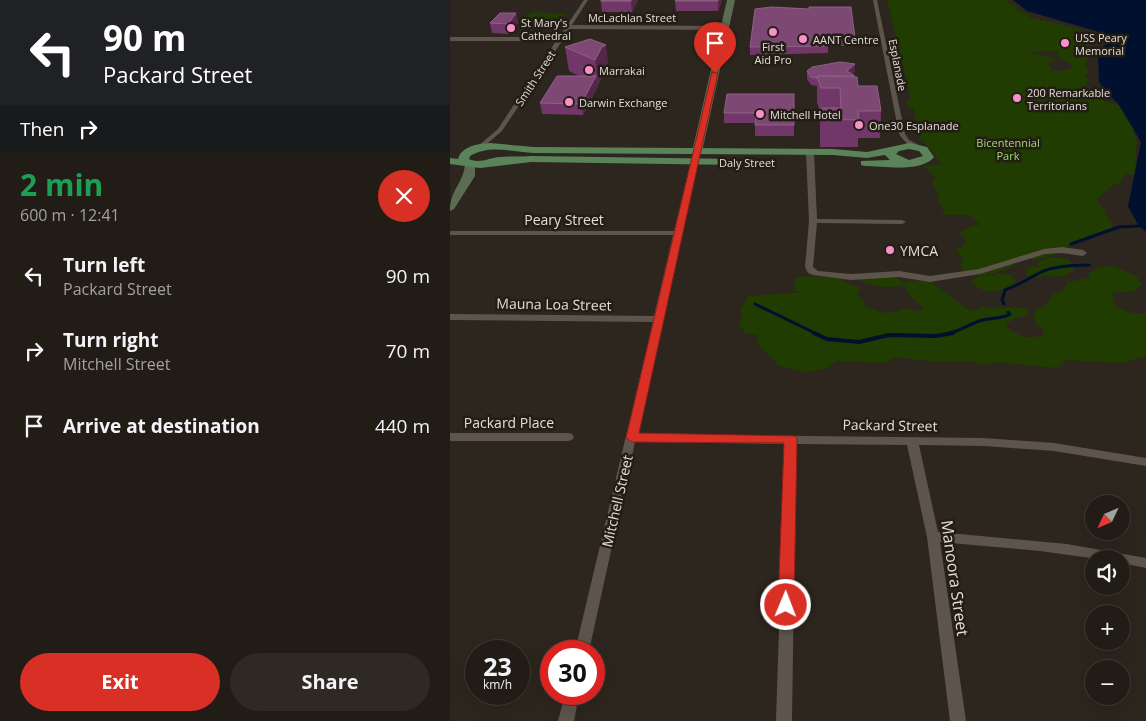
<!DOCTYPE html>
<html lang="en">
<head>
<meta charset="utf-8">
<style>
	body { margin:0; font-family:"Open Sans",sans-serif; background:#2e2923; color:#f1f3f6; height:100vh; display:flex; flex-direction:column; font-size:19px; white-space:nowrap }
	* { box-sizing:border-box; margin:0 }
	p { font-size:16px; color:#a2a1a1 }
	.icon { flex:none; width:28px; height:28px; fill:none; stroke:currentColor; stroke-width:2; stroke-linecap:round; stroke-linejoin:round }
	.map { position:relative; flex:1; overflow:hidden }
	.sheet { display:flex; flex-direction:column; background:#221c16; width:450px }
	.sheet>* { flex:none }
	.hud { background:#202124; color:#fff; overflow:hidden }
	.needle { width:32px; rotate:226deg }
	.fabs { position:absolute; left:635px; top:495px; display:grid; gap:10px }
	.fabs a { display:grid; place-items:center; width:45px; height:45px; border-radius:50%; background:#221c16; box-shadow:0 5px 20px #0002,0 0 0 1px #3f3a35; font-size:25px }
	.speed { position:absolute; left:15px; top:640px; display:flex; gap:10px; font-size:25px; font-weight:700; text-align:center }
	.speed>* { display:grid; place-content:center; width:65px; height:65px; border-radius:50%; background:#221c16; box-shadow:0 5px 20px #0002,0 0 0 1px #3f3a35; line-height:1 }
	.speed small { font-size:12px; font-weight:400 }
	.speed .limit { border:8px solid #d22; background:#fff; color:#111 }
	.pin { position:absolute; display:grid; place-items:center; width:42px; height:42px; color:#fff; margin:-51px -21px; border-radius:50% 50% 50% 0; rotate:-45deg; box-shadow:0 0 5px #0007 }
	.pin .icon { rotate:45deg }
	.me { position:absolute; width:55px; margin:-28px; rotate:1deg; stroke-linejoin:round; filter:drop-shadow(0 0 4px #0008) }
	.turn { display:flex; align-items:center; gap:18px; height:105px; padding:0 20px; font-size:22px }
	.turn .icon { width:65px; height:65px; stroke-width:2.5 }
	.turn b { display:block; font-size:35px; line-height:42px }
	.then { display:flex; align-items:center; height:48px; padding:0 20px; background:#0003; gap:10px; font-size:19px }
	.round { display:grid; place-items:center; flex:none; width:52px; height:52px; border-radius:26px; background:#2e2923 }
	.overview { display:flex; align-items:center; justify-content:space-between; height:85px; padding:0 20px }
	h1 { font-size:30px; font-weight:700; line-height:38px; color:#1e9e55 }
	.action { display:flex; gap:10px; margin-top:auto; padding:10px 20px }
	.action a { flex:1; height:58px; border-radius:30px; background:#d93025; color:#fff; font-size:20px; font-weight:700; line-height:58px; text-align:center }
	.action a+a { background:#2e2923; color:#f1f3f6 }
	ul { padding:0; list-style:none }
	li { display:flex; align-items:center; gap:15px; height:75px; padding:0 20px }
	li div { flex:1 }
	li b { display:block; font-size:19px }
	li em { font-style:normal }
	main { display:flex; flex:1; min-height:0 }
	.map>svg:first-child { display:block }
	.green { fill:#203c00; fill-rule:evenodd }
	.water { fill:#00102f }
	.lines { fill:none; stroke-linecap:round; stroke-linejoin:round }
	.stream-far1 { stroke:#00102f; stroke-width:3 }
	.stream { stroke:#00102f; stroke-width:4 }
	.street { fill:#5d554c; fill-rule:evenodd }
	.secondary { fill:#5c6c53; fill-rule:evenodd }
	.primary { fill:#5a835a; fill-rule:evenodd }
	.wall { fill:#723769 }
	.shaded-wall { fill:#522846 }
	.building { fill:#7e4875; stroke:#8e6085 }
	.route { fill:#d93025; stroke:#8d1f18 }
	.poi-dot { fill:#f890cc; stroke:#231d15; stroke-width:2 }
	.labels { text-anchor:middle; dominant-baseline:central; stroke-width:5; stroke-linejoin:round; paint-order:stroke }
	.far-street-label { font-size:11px; fill:#e2ddd8; stroke:#231d15 }
	.far-poi-label { font-size:11px; fill:#e2ddd8; stroke:#231d15; text-anchor:start }
	.far-park-label { font-size:11px; fill:#a1d971; stroke:#231d15 }
	.street-label { font-size:14px; fill:#e2ddd8; stroke:#231d15 }
	.poi-label { font-size:14px; fill:#e2ddd8; stroke:#231d15; text-anchor:start }
	.near-street-label { font-size:16px; fill:#e2ddd8; stroke:#231d15 }
</style>
</head>
<body>
<main>
<section class="sheet">
<div class="hud">
<div class="turn"><svg class="icon" aria-label="left" viewBox="0 0 24 24"><path d="M17 20v-9H6M10 6l-5 5 5 5"/></svg><div><b>90 m</b>Packard Street</div></div>
<div class="then">Then<svg class="icon" aria-label="right" viewBox="0 0 24 24"><path d="M7 20v-9h11M14 6l5 5-5 5"/></svg></div>
</div>
<div class="overview"><div><h1>2 min</h1><p>600 m · 12:41</p></div><a class="round" style="background:#d93025;color:#fff"><svg class="icon" aria-label="close" viewBox="0 0 24 24"><path d="M6 6l12 12M18 6L6 18"/></svg></a></div>
<ul>
<li><svg class="icon" aria-label="left" viewBox="0 0 24 24"><path d="M17 20v-9H6M10 6l-5 5 5 5"/></svg><div><b>Turn left</b><p>Packard Street</p></div><em>90 m</em></li>
<li><svg class="icon" aria-label="right" viewBox="0 0 24 24"><path d="M7 20v-9h11M14 6l5 5-5 5"/></svg><div><b>Turn right</b><p>Mitchell Street</p></div><em>70 m</em></li>
<li><svg class="icon" aria-label="arrive" viewBox="0 0 24 24"><path d="M6 21V4h12l-3 4 3 4H6"/></svg><div><b>Arrive at destination</b></div><em>440 m</em></li>
</ul>
<div class="action"><a>Exit</a><a>Share</a></div>
</section>
<div class="map">
<svg width="696" height="721" viewBox="0 0 696 721">
	<rect width="100%" height="100%" fill="#2d261e"/>
	<g class="green">
		<path d="M437 0H554L569 7 564 9 577 14 578 17 626 28 638 34 643 41 633 53 639 59 635 63 639 72 634 76 639 80 635 84 634 90 659 103 669 105 684 128 683 133 688 143 686 146 685 174H675L672 181 660 187 647 200 648 204 655 209 656 215 663 224 661 230 637 236 635 240C619 243 621 246 610 252 602 256 591 258 583 260L575 255 570 258 564 266 543 274 523 276 512 269 510 264 514 259 505 250 514 245 516 239 509 233 522 226 530 225 521 215H495L488 200V191L484 187 482 180 486 177 473 166H464L491 165 484 153 470 139 464 109 457 105V100L461 98ZM588 51H609L610 53 606 55 621 64 622 68 612 71H603L598 64 606 59 578 52Z"/>
		<polygon points="83,12 117,14 110,21 70,20"/>
		<polygon points="602,257 619,259 625,270 614,276 602,277 595,275 588,278 577,276 576,270 580,266 589,267 587,262"/>
		<path d="M664 266 686 276 692 284 684 291 662 293 665 306 682 313 696 314V356L672 363 615 360 607 368 546 362 536 365 521 361 485 362 446 357 435 363 387 361 375 369 355 372 329 366 307 343 308 335 296 333 289 326 292 314 290 310 299 296 357 292 344 291 345 278C354 275 381 277 393 279L392 281 410 288 407 295 414 300 416 307C431 313 440 316 455 308L468 312 474 308 461 297 455 286 433 287 411 282V278L445 276 452 282 478 280 517 309 527 311 531 306C546 310 567 304 578 310L577 316 565 318 555 325C566 336 578 340 593 335L594 330 587 325 583 316 588 308 593 307 604 293 612 292 618 282 639 278V273L649 267Z"/>
		<path d="M547 273 562 275 566 282C551 293 535 296 521 282 527 274 536 275 545 276Z"/>
	</g>
	<polygon class="water" points="563,0 696,0 696,232 687,223 678,206 691,142 669,105 657,93 649,82 648,53 656,44 646,31 577,11"/>
	<g class="lines">
		<g class="stream-far1">
			<polyline points="621,244 669,227 690,226"/>
			<polyline points="305,304 367,334"/>
			<path d="M554 304 552 300 555 290C569 285 578 279 591 272 605 266 624 265 639 265"/>
			<path d="M496 334C509 332 518 325 529 321 540 317 550 320 560 314L558 312"/>
		</g>
		<polyline class="stream" points="364,333 377,339 409,342 439,335 486,336 503,333"/>
		<g class="street">
			<polygon points="134,0 138,0 122,25 275,26 278,28 275,30 120,29 52,131 32,148 28,148 28,146 48,129 106,41 0,41 0,37 109,37"/>
			<path d="M423 0H427L455 134 459 140 475 148V150C464 151 455 143 449 134Z"/>
			<polygon points="360,151 364,153 367,219 452,220 456,222 452,224 367,223 363,267 368,271 401,274 449,271 480,276 529,269 594,249 612,247 633,250 637,253 633,256 612,253 595,254 530,274 480,282 449,277 401,280 363,275 358,273 355,267 359,221 356,153"/>
			<polygon points="241,160 248,162 187,434 534,438 604,443 696,458 696,466 604,451 534,446 469,445 488,532 617,544 696,558 696,568 671,563 671,559 648,559 590,551 490,542 516,721 500,721 477,537 457,445 346,444 342,721 326,721 335,444 185,442 139,651 125,651 203,322 0,320 0,314 204,316 223,235 0,235 0,231 224,231"/>
			<polygon points="0,433 118,433 122,434 124,437 122,440 118,441 0,441"/>
			<polygon points="115,694 129,694 124,721 108,721"/>
		</g>
		<g class="secondary">
			<polygon points="277,0 285,0 252,152 247,155 242,152"/>
			<path d="M20 161 25 164V176L4 209 0 211C0 189 13 185 15 164Z"/>
		</g>
		<path class="primary" d="M40 143 84 147 383 149 417 152 459 143 477 147 484 157C471 173 434 166 415 166L411 165V161L440 160 435 155 417 158 383 155 84 153C62 152 40 144 20 156L19 159C30 164 38 158 50 157 59 156 70 157 81 156L287 159 292 162 287 165 81 162 30 168 0 164V158L8 159C12 146 27 144 40 143ZM459 149 469 151 473 156 459 160 446 154 449 151Z"/>
	</g>
	<g class="wall">
		<polygon points="188,0 182,12 152,12 151,1"/>
		<polygon points="272,0 268,11 226,11 225,1"/>
		<polygon points="305,9 405,38 405,46 378,46 378,53 300,55 300,47"/>
		<polygon points="66,13 68,23 59,34 42,33 40,23"/>
		<polygon points="140,39 159,70 155,71 148,85 147,85 148,86 133,115 92,114 90,103 129,76 119,71 115,47"/>
		<polygon points="357,71 405,72 402,74 408,86 431,111 430,138 408,138 408,147 370,147 370,112 367,102 367,86 361,85 357,79"/>
		<polygon points="344,94 344,136 305,136 305,123 274,123 274,113"/>
	</g>
	<g class="shaded-wall">
		<polygon points="181,0 188,0 182,12 181,1"/>
		<polygon points="268,0 272,0 268,11"/>
		<polygon points="66,13 68,23 59,34 58,24"/>
		<polygon points="156,45 159,70 155,71 148,85 145,60 152,47"/>
		<polygon points="405,64 405,72 396,79 397,71"/>
		<polygon points="146,76 148,86 133,115 131,104"/>
	</g>
	<g class="building">
		<rect x="151" y="0" width="30" height="1"/>
		<polygon points="226,0 268,0 268,1 225,1"/>
		<polygon points="322,7 359,9 359,7 401,7 405,38 377,38 378,46 300,47 305,9"/>
		<polygon points="50,13 66,13 58,24 40,23"/>
		<polygon points="140,39 156,45 152,47 145,60 115,47"/>
		<polygon points="390,62 405,64 397,71 405,76 367,76 367,78 361,77 357,71 362,67"/>
		<polygon points="107,76 146,76 131,104 90,103"/>
		<polygon points="367,76 407,77 408,86 427,86 431,111 408,111 409,120 370,119 370,108 391,108 390,88 371,88"/>
		<polygon points="277,94 344,94 344,125 305,125 306,113 274,113"/>
	</g>
	<polygon class="route" points="262,72 268,73 189,433 345,436 347,439 344,605 341,610 336,612 331,610 328,605 334,443 182,442 176,438"/>
	<g class="poi-dot">
		<circle cx="61" cy="28" r="5"/>
		<circle cx="323" cy="32" r="5"/>
		<circle cx="353" cy="39" r="5"/>
		<circle cx="615" cy="43" r="5"/>
		<circle cx="139" cy="70" r="5"/>
		<circle cx="567" cy="98" r="5"/>
		<circle cx="119" cy="102" r="5"/>
		<circle cx="310" cy="114" r="5"/>
		<circle cx="409" cy="125" r="5"/>
		<circle cx="440" cy="250" r="5"/>
	</g>
	<g class="labels">
		<g class="far-street-label">
			<text x="182" y="17">McLachlan Street</text>
			<text transform="translate(448 65) rotate(79)">Esplanade</text>
			<text transform="translate(85 78) rotate(-57)">Smith Street</text>
			<text x="297" y="162">Daly Street</text>
		</g>
		<g class="far-poi-label">
			<text x="71" y="22">St Mary's<tspan x="71" dy="13">Cathedral</tspan></text>
			<text x="625" y="37">USS Peary<tspan x="625" dy="13">Memorial</tspan></text>
			<text x="363" y="39">AANT Centre</text>
			<text x="323" y="46" text-anchor="middle">First<tspan x="323" dy="13">Aid Pro</tspan></text>
			<text x="149" y="70">Marrakai</text>
			<text x="577" y="92">200 Remarkable<tspan x="577" dy="13">Territorians</tspan></text>
			<text x="129" y="102">Darwin Exchange</text>
			<text x="320" y="114">Mitchell Hotel</text>
			<text x="419" y="125">One30 Esplanade</text>
		</g>
		<g class="far-park-label">
			<text x="558" y="142">Bicentennial<tspan x="558" dy="13">Park</tspan></text>
		</g>
		<g class="street-label">
			<text x="114" y="219">Peary Street</text>
			<text transform="translate(104 304) rotate(1)">Mauna Loa Street</text>
			<text x="59" y="422">Packard Place</text>
			<text transform="translate(440 425) rotate(1)">Packard Street</text>
			<text transform="translate(167 501) rotate(-77)">Mitchell Street</text>
		</g>
		<g class="poi-label">
			<text x="450" y="250">YMCA</text>
		</g>
		<g class="near-street-label">
			<text transform="translate(505 578) rotate(82)">Manoora Street</text>
		</g>
	</g>
</svg>
<div class="fabs">
<a><svg class="needle" viewBox="-14 -14 28 28"><path d="M0-13l5 13h-10z" fill="#e53935"/><path d="M0 13l5-13h-10z" fill="#a2a1a1"/></svg></a>
<a><svg class="icon" aria-label="sound" viewBox="0 0 24 24"><path d="M4 9h4l5-4v14l-5-4H4zM17 9q2 3 0 6"/></svg></a>
<a>+</a>
<a>−</a>
</div>
<div class="speed"><div>23<small>km/h</small></div><div class="limit">30</div></div>
<div class="pin" style="left:265px;top:73px;background:#d93025"><svg class="icon" aria-label="arrive" viewBox="0 0 24 24"><path d="M6 21V4h12l-3 4 3 4H6"/></svg></div>
<svg class="me" style="left:336px;top:605px" viewBox="-20 -20 40 40"><circle r="17" fill="#d93025" stroke="#fff" stroke-width="3"/><path d="M0-11L8 9 0 5-8 9z" fill="#fff"/></svg>
</div>
</main>
</body>
</html>
